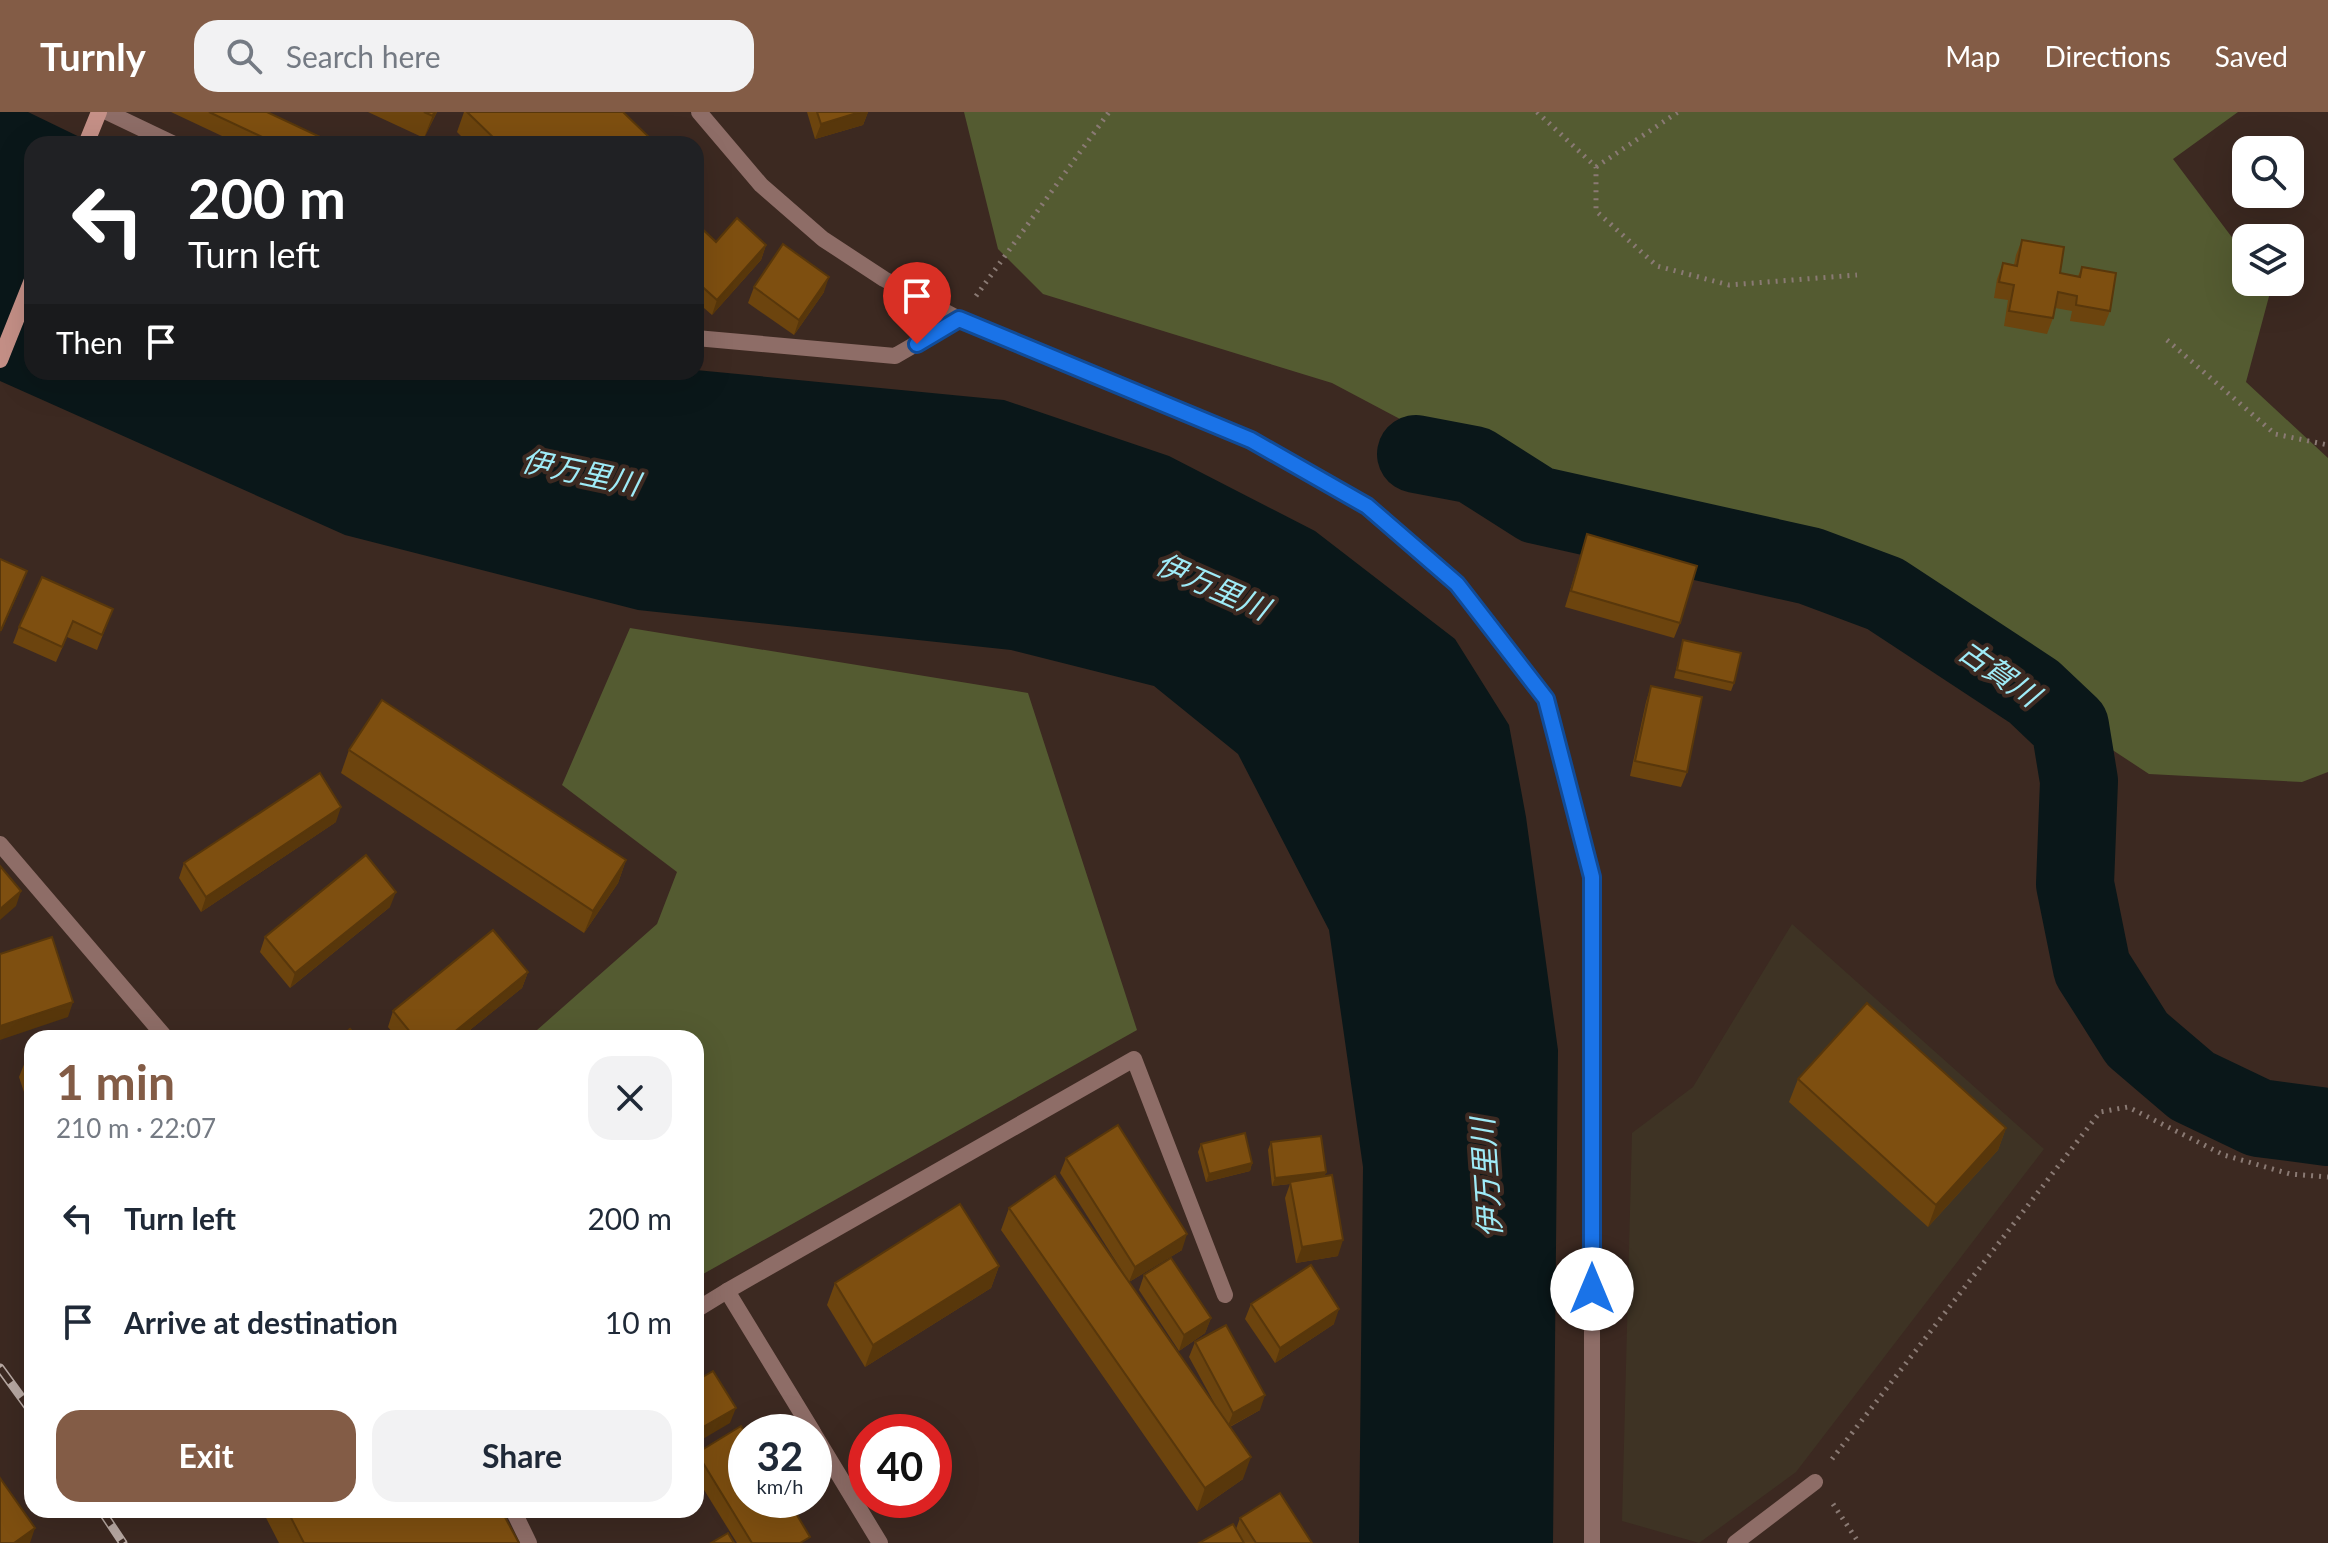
<!DOCTYPE html>
<html lang="en">
<head>
<meta charset="utf-8">
<style>
	body { margin:0; font-family:Lato,"Noto Sans JP",sans-serif; background:#f2f2f3; color:#1f2937; height:100vh; display:flex; flex-direction:column; font-size:30px; white-space:nowrap }
	* { box-sizing:border-box; margin:0 }
	p { font-size:26px; color:#747a83 }
	.icon { flex:none; width:44px; height:44px; fill:none; stroke:currentColor; stroke-width:2; stroke-linecap:round; stroke-linejoin:round }
	.map { position:relative; flex:1; overflow:hidden }
	.panel { position:absolute; left:24px; top:918px; width:680px; height:488px; display:flex; flex-direction:column; background:#fff; border-radius:24px; box-shadow:0 8px 32px #0002 }
	.panel>* { flex:none }
	.banner { position:absolute; left:24px; top:24px; width:680px; height:244px; border-radius:24px; box-shadow:0 8px 32px #0002; background:#202124; color:#fff; overflow:hidden }
	.fabs { position:absolute; left:2232px; top:24px; display:grid; gap:16px }
	.fabs a { display:grid; place-items:center; width:72px; height:72px; border-radius:16px; background:#fff; box-shadow:0 8px 32px #0002; font-size:40px }
	.speed { position:absolute; left:728px; top:1302px; display:flex; gap:16px; font-size:40px; font-weight:700; text-align:center }
	.speed>* { display:grid; place-content:center; width:104px; height:104px; border-radius:50%; background:#fff; box-shadow:0 8px 32px #0002; line-height:1 }
	.speed small { font-size:20px; font-weight:400 }
	.speed .limit { border:12px solid #d22; background:#fff; color:#111 }
	.pin { position:absolute; display:grid; place-items:center; width:68px; height:68px; color:#fff; margin:-82px -34px; border-radius:50% 50% 50% 0; rotate:-45deg; box-shadow:0 0 8px #0007 }
	.pin .icon { rotate:45deg }
	.me { position:absolute; width:88px; margin:-44px; rotate:0deg; stroke-linejoin:round; filter:drop-shadow(0 0 6px #0008) }
	.turn { display:flex; align-items:center; gap:28px; height:168px; padding:0 32px; font-size:36px }
	.turn .icon { width:104px; height:104px; stroke-width:2.5 }
	.turn b { display:block; font-size:56px; line-height:68px }
	.then { display:flex; align-items:center; height:76px; padding:0 32px; background:#0003; gap:16px; font-size:30px }
	.round { display:grid; place-items:center; flex:none; width:84px; height:84px; border-radius:24px; background:#f2f2f3 }
	.summary { display:flex; align-items:center; justify-content:space-between; height:136px; padding:0 32px }
	h1 { font-size:48px; font-weight:700; line-height:60px; color:#835c46 }
	.button { display:flex; gap:16px; margin-top:auto; padding:16px 32px }
	.button a { flex:1; height:92px; border-radius:24px; background:#835c46; color:#fff; font-size:32px; font-weight:700; line-height:92px; text-align:center }
	.button a+a { background:#f2f2f3; color:#1f2937 }
	ul { padding:0; list-style:none }
	li { display:flex; align-items:center; gap:24px; height:104px; padding:0 32px }
	li div { flex:1 }
	li b { display:block; font-size:30px }
	li em { font-style:normal }
	header { display:flex; align-items:center; gap:48px; box-sizing:border-box; height:112px; padding:0 40px; background:#835c46; color:#fff }
	header strong { font-size:38px }
	nav { display:flex; gap:44px; margin-inline-start:auto; font-size:28px }
	.search { width:560px; height:72px; background:#f2f2f3; display:flex; align-items:center; gap:20px; box-sizing:border-box; padding:0 28px; border-radius:24px; color:#747a83; font-size:30px }
	.map>svg:first-child { display:block }
	.commercial { fill:#3e3324 }
	.green { fill:#545b31 }
	.water { fill:#0a1719 }
	.lines { fill:none; stroke-linecap:round; stroke-linejoin:round }
	.river { stroke:#0a1719; stroke-width:78 }
	.path { stroke:#8a7a74; stroke-width:5; stroke-dasharray:2 6; stroke-linecap:butt }
	.minor { stroke:#8e6d67; stroke-width:16 }
	.tertiary { stroke:#8e6d67; stroke-width:16 }
	.secondary { stroke:#c59087; stroke-width:16 }
	.rail-casing { stroke:#b7a8a2; stroke-width:9 }
	.rail { stroke:#3c2921; stroke-width:6; stroke-dasharray:18; stroke-linecap:butt }
	.wall { fill:#6c440e }
	.shaded-wall { fill:#58370b }
	.building { fill:#7e4f10; stroke:#58370b; stroke-width:2 }
	.route-casing { stroke:#114b97; stroke-width:20 }
	.route { stroke:#1a73e8; stroke-width:14 }
	.labels { text-anchor:middle; dominant-baseline:central; stroke-width:8; stroke-linejoin:round; paint-order:stroke }
	.water-label { font-size:30px; font-style:italic; fill:#9febf7; stroke:#3c2921 }
</style>
</head>
<body>
<header>
<strong>Turnly</strong>
<div class="search"><svg class="icon" aria-label="search" viewBox="0 0 24 24"><circle cx="10" cy="10" r="6"/><path d="M15 15l6 6"/></svg>Search here</div>
<nav><a>Map</a><a>Directions</a><a>Saved</a></nav>
</header>
<div class="map">
<svg width="2328" height="1431" viewBox="0 0 2328 1431">
	<rect width="100%" height="100%" fill="#3c2921"/>
	<polygon class="commercial" points="1792,812 2044,1037 1796,1360 1699,1431 1622,1409 1632,1021 1693,975"/>
	<g class="green">
		<polygon points="964,0 2238,0 2173,47 2246,144 2246,170 2266,170 2271,177 2246,270 2328,346 2328,660 2302,670 2149,662 1827,450 1532,377 1332,271 1043,182 998,137"/>
		<polygon points="630,516 1028,581 1137,918 696,1166 696,926 528,926 657,812 677,760 562,673"/>
	</g>
	<polygon class="water" points="0,0 28,0 94,32 32,32 32,260 696,258 1004,288 1169,344 1315,419 1455,527 1509,613 1526,705 1558,938 1553,1431 1359,1431 1363,1055 1329,818 1238,642 1154,574 1011,538 638,498 345,423 0,269"/>
	<g class="lines">
		<polyline class="river" points="1416,342 1474,353 1537,393 1810,454 1885,482 2034,580 2070,614 2079,669 2075,772 2092,856 2137,927 2192,974 2259,1006 2328,1015"/>
		<g class="path">
			<polyline points="1537,0 1596,55 1596,99 1657,154 1729,173 1857,163"/>
			<polyline points="1596,55 1678,0"/>
			<polyline points="976,184 1109,0"/>
			<polyline points="2167,228 2275,322 2328,333"/>
			<polyline points="1832,1347 2100,1000 2128,995 2224,1043 2290,1062 2328,1065"/>
			<polyline points="1833,1392 1859,1431"/>
		</g>
		<g class="minor">
			<polyline points="107,0 174,32"/>
			<polyline points="696,226 895,244 959,207"/>
			<polyline points="0,732 166,926"/>
			<polyline points="696,1198 727,1179"/>
			<polyline points="813,1320 727,1179 1134,947 1225,1183"/>
			<polyline points="814,1322 880,1431"/>
			<polyline points="513,1398 529,1431"/>
			<polyline points="1735,1431 1815,1370"/>
		</g>
		<polyline class="tertiary" points="699,0 761,73 823,127 884,167 959,207 1251,328 1367,394 1457,472 1546,587 1592,765 1592,1431"/>
		<g class="secondary">
			<polyline points="86,32 99,0"/>
			<polyline points="0,248 32,168"/>
		</g>
		<defs>
			<g id="rail">
				<polyline points="0,1256 32,1300"/>
				<polyline points="101,1398 123,1431"/>
			</g>
		</defs>
		<use href="#rail" class="rail-casing"/>
		<use href="#rail" class="rail"/>
	</g>
	<g class="wall">
		<polygon points="171,0 267,0 332,32 239,32"/>
		<polygon points="368,0 437,0 424,26"/>
		<polygon points="464,0 623,0 651,27 650,32 469,32 457,20"/>
		<polygon points="807,0 868,0 863,13 815,27"/>
		<polygon points="696,113 716,130 766,133 761,148 712,203 696,189"/>
		<polygon points="2022,128 2060,161 2078,164 2082,155 2110,199 2104,214 2070,209 2072,199 2055,196 2053,206 2047,222 2004,214 2008,188 1994,186 1997,167 2003,151 2014,153 2016,143"/>
		<polygon points="754,175 824,180 794,223 748,191"/>
		<polygon points="1587,422 1680,511 1674,526 1565,495"/>
		<polygon points="113,497 97,538 67,525 56,550 13,531 19,515"/>
		<polygon points="1683,528 1734,571 1731,579 1674,566"/>
		<polygon points="1651,574 1687,660 1681,675 1630,664 1646,590"/>
		<polygon points="349,638 626,748 618,771 584,821 341,661"/>
		<polygon points="336,710 201,800 179,766 184,751"/>
		<polygon points="390,795 290,876 260,840 265,825"/>
		<polygon points="528,860 522,876 460,926 397,926 388,915 393,899"/>
		<polygon points="32,948 32,1004 19,965 25,950"/>
		<polygon points="1798,967 2006,1016 1998,1038 1928,1115 1789,990"/>
		<polygon points="1271,1030 1326,1060 1324,1065 1338,1144 1296,1151 1285,1086 1290,1072 1272,1074 1268,1038"/>
		<polygon points="1201,1032 1252,1051 1250,1059 1206,1070 1198,1040"/>
		<polygon points="1066,1046 1182,1138 1129,1170 1060,1061"/>
		<polygon points="1009,1096 1217,1296 1189,1245 1195,1230 1260,1298 1230,1315 1243,1367 1197,1399 1001,1118"/>
		<polygon points="999,1154 991,1176 865,1255 827,1193 835,1171"/>
		<polygon points="1144,1163 1211,1206 1205,1221 1179,1239 1139,1178"/>
		<polygon points="1251,1192 1334,1212 1275,1251 1245,1207"/>
		<polygon points="697,1341 800,1431 737,1431 696,1365"/>
		<polygon points="262,1398 501,1398 519,1431 279,1431"/>
		<polygon points="1240,1406 1312,1431 1199,1431 1236,1417"/>
	</g>
	<g class="shaded-wall">
		<polygon points="434,0 437,0 424,26"/>
		<polygon points="860,0 868,0 863,13 815,27 821,12"/>
		<polygon points="766,133 761,148 712,203 717,188"/>
		<polygon points="829,165 824,180 794,223 799,208"/>
		<polygon points="27,459 21,475 0,522 1,518"/>
		<polygon points="341,695 336,710 201,800 206,785"/>
		<polygon points="626,748 618,771 584,821 593,799"/>
		<polygon points="21,779 16,794 0,808 0,797"/>
		<polygon points="396,780 390,795 290,876 295,861"/>
		<polygon points="528,860 522,876 460,926 447,926"/>
		<polygon points="73,890 68,905 0,928 0,914"/>
		<polygon points="2006,1016 1998,1038 1928,1115 1936,1093"/>
		<polygon points="1252,1051 1250,1059 1206,1070 1209,1062"/>
		<polygon points="1326,1060 1323,1068 1272,1074 1275,1066"/>
		<polygon points="1187,1122 1182,1138 1129,1170 1135,1155"/>
		<polygon points="1343,1128 1338,1144 1296,1151 1302,1135"/>
		<polygon points="999,1154 991,1176 865,1255 873,1233"/>
		<polygon points="1339,1197 1334,1212 1275,1251 1280,1236"/>
		<polygon points="1211,1206 1205,1221 1179,1239 1184,1223"/>
		<polygon points="1265,1283 1260,1298 1227,1316 1233,1301"/>
		<polygon points="736,1296 730,1311 696,1331 696,1319"/>
		<polygon points="1251,1345 1243,1367 1197,1399 1205,1376"/>
		<polygon points="35,1416 30,1431 14,1431"/>
	</g>
	<g class="building">
		<polygon points="209,0 267,0 333,31 332,32 277,32"/>
		<polygon points="424,0 434,0 433,4"/>
		<polygon points="467,0 623,0 651,27 647,32 500,32"/>
		<polygon points="817,0 860,0 821,12"/>
		<polygon points="737,106 766,133 717,188 696,169 696,113 697,112 716,130"/>
		<polygon points="2022,128 2064,135 2060,161 2080,165 2082,155 2116,161 2110,199 2076,193 2077,184 2058,180 2053,206 2009,199 2014,173 1999,170 2003,151 2017,154"/>
		<polygon points="783,132 829,165 799,208 754,175"/>
		<polygon points="1587,422 1697,454 1680,511 1571,479"/>
		<polygon points="0,447 27,459 1,518 0,518"/>
		<polygon points="42,465 113,497 102,523 73,509 62,535 19,515"/>
		<polygon points="1683,528 1741,541 1734,571 1677,558"/>
		<polygon points="1651,574 1702,585 1687,660 1635,649"/>
		<polygon points="382,588 626,748 593,799 349,638"/>
		<polygon points="320,661 341,695 206,785 184,751"/>
		<polygon points="366,743 396,780 295,861 265,825"/>
		<polygon points="0,754 21,779 0,797"/>
		<polygon points="493,818 528,860 447,926 415,926 393,899"/>
		<polygon points="52,825 73,890 0,914 0,842"/>
		<polygon points="1867,891 2006,1016 1936,1093 1798,967"/>
		<polygon points="350,917 358,926 340,926"/>
		<polygon points="32,948 32,972 25,950"/>
		<polygon points="1118,1013 1187,1122 1135,1155 1066,1046"/>
		<polygon points="1245,1021 1252,1051 1209,1062 1201,1032"/>
		<polygon points="1321,1024 1326,1060 1275,1066 1271,1030"/>
		<polygon points="1332,1063 1343,1128 1302,1135 1290,1070"/>
		<polygon points="1055,1064 1251,1345 1205,1376 1009,1096"/>
		<polygon points="960,1092 999,1154 873,1233 835,1171"/>
		<polygon points="1171,1146 1211,1206 1184,1223 1144,1163"/>
		<polygon points="1311,1153 1339,1197 1280,1236 1251,1192"/>
		<polygon points="1226,1213 1265,1283 1233,1301 1195,1230"/>
		<polygon points="713,1259 736,1296 696,1319 696,1269"/>
		<polygon points="741,1314 746,1322 746,1388 788,1388 810,1425 800,1431 752,1431 697,1341"/>
		<polygon points="0,1366 35,1416 14,1431 0,1431"/>
		<polygon points="1280,1381 1312,1431 1256,1431 1240,1406"/>
		<polygon points="287,1398 501,1398 519,1431 304,1431"/>
		<polygon points="1233,1412 1244,1431 1199,1431"/>
		<polygon points="728,1421 734,1431 711,1431"/>
	</g>
	<g class="lines">
		<defs>
			<polyline id="route" points="917,232 959,207 1251,328 1367,394 1457,472 1546,587 1592,765 1592,1177"/>
		</defs>
		<use href="#route" class="route-casing"/>
		<use href="#route" class="route"/>
	</g>
	<g class="labels">
		<g class="water-label">
			<text transform="translate(581 359) rotate(12)">伊万里川</text>
			<text transform="translate(1213 473) rotate(24)">伊万里川</text>
			<text transform="translate(2000 560) rotate(35)">古賀川</text>
			<text transform="translate(1485 1066) rotate(-94)">伊万里川</text>
		</g>
	</g>
</svg>
<div class="fabs">
<a><svg class="icon" aria-label="search" viewBox="0 0 24 24"><circle cx="10" cy="10" r="6"/><path d="M15 15l6 6"/></svg></a>
<a><svg class="icon" aria-label="layers" viewBox="0 0 24 24"><path d="M12 4l9 5-9 5-9-5zM3 14l9 5 9-5"/></svg></a>
</div>
<div class="speed"><div>32<small>km/h</small></div><div class="limit">40</div></div>
<div class="pin" style="left:917px;top:232px;background:#d93025"><svg class="icon" aria-label="arrive" viewBox="0 0 24 24"><path d="M6 21V4h12l-3 4 3 4H6"/></svg></div>
<svg class="me" style="left:1592px;top:1177px" viewBox="-20 -20 40 40"><circle r="19" fill="#fff"/><path d="M0-13L10 11 0 6-10 11z" fill="#1a73e8"/></svg>
<div class="banner">
<div class="turn"><svg class="icon" aria-label="left" viewBox="0 0 24 24"><path d="M17 20v-9H6M10 6l-5 5 5 5"/></svg><div><b>200 m</b>Turn left</div></div>
<div class="then">Then<svg class="icon" aria-label="arrive" viewBox="0 0 24 24"><path d="M6 21V4h12l-3 4 3 4H6"/></svg></div>
</div>
<section class="panel">
<div class="summary"><div><h1>1 min</h1><p>210 m · 22:07</p></div><a class="round"><svg class="icon" aria-label="close" viewBox="0 0 24 24"><path d="M6 6l12 12M18 6L6 18"/></svg></a></div>
<ul>
<li><svg class="icon" aria-label="left" viewBox="0 0 24 24"><path d="M17 20v-9H6M10 6l-5 5 5 5"/></svg><div><b>Turn left</b></div><em>200 m</em></li>
<li><svg class="icon" aria-label="arrive" viewBox="0 0 24 24"><path d="M6 21V4h12l-3 4 3 4H6"/></svg><div><b>Arrive at destination</b></div><em>10 m</em></li>
</ul>
<div class="button"><a>Exit</a><a>Share</a></div>
</section>
</div>
</body>
</html>
